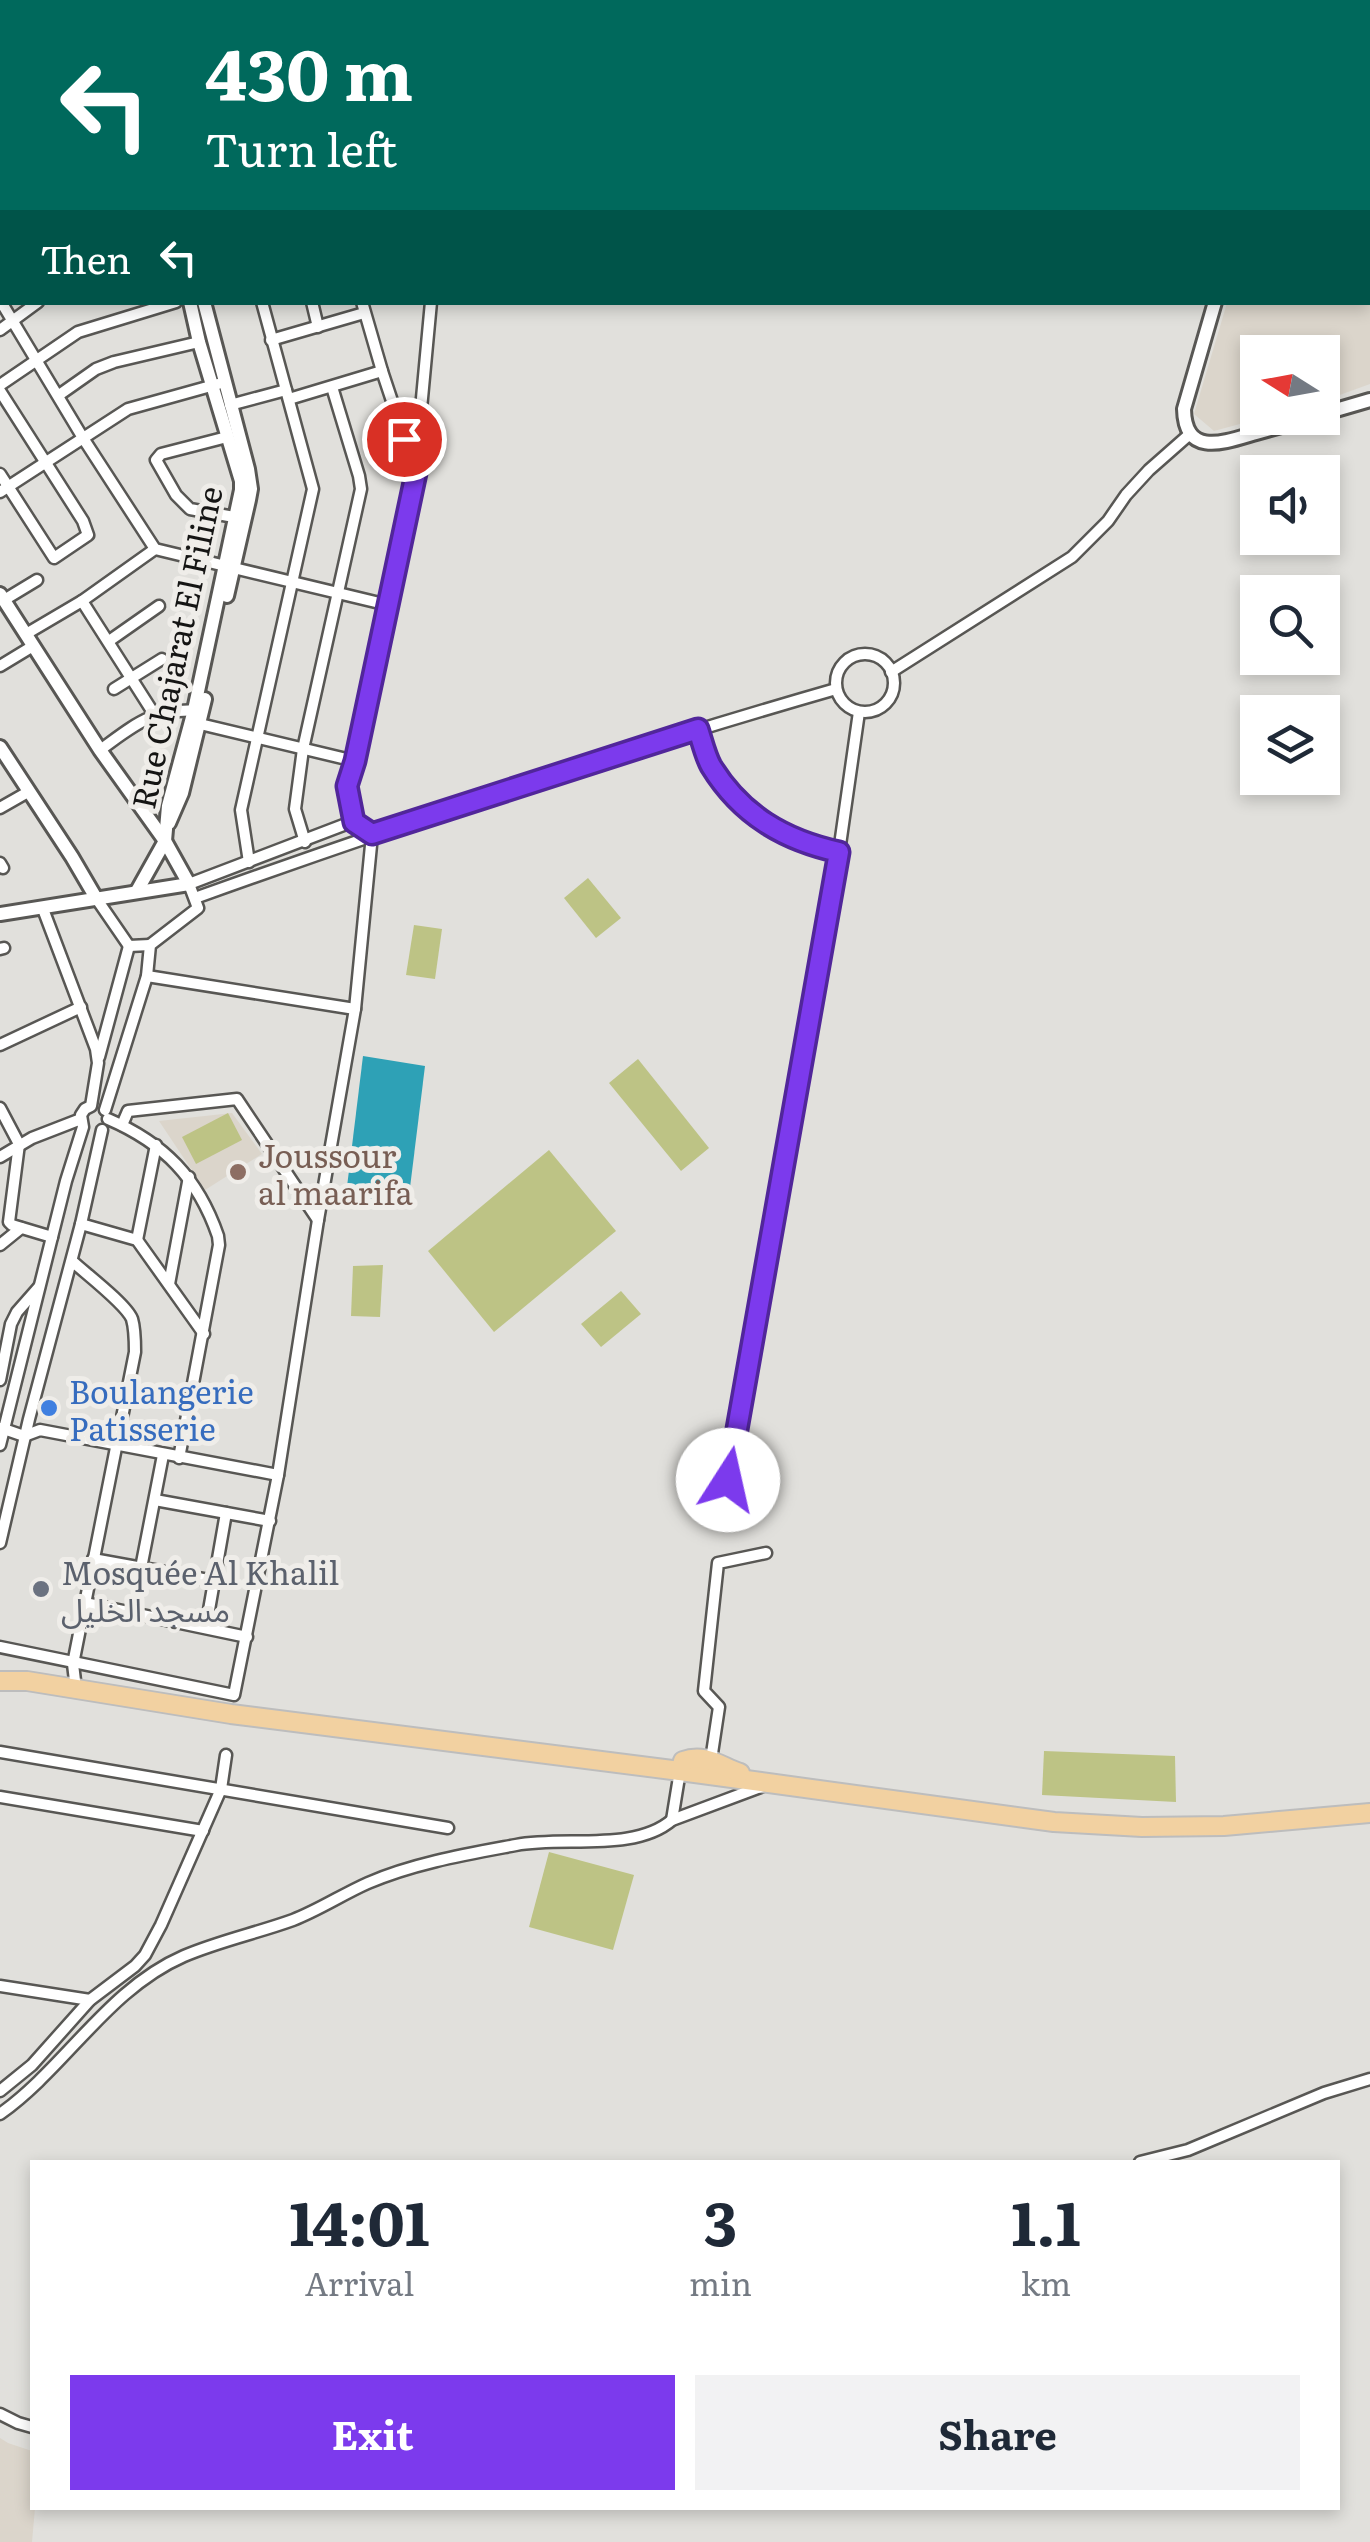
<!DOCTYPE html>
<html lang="en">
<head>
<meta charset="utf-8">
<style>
	body { margin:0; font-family:Literata,"Noto Sans Arabic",serif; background:#f2f2f3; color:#1f2937; height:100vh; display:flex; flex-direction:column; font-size:38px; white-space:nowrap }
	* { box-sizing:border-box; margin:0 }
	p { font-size:32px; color:#747a83 }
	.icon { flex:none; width:55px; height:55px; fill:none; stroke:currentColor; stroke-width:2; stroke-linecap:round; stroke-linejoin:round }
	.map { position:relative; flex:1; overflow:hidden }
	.details { position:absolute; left:30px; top:2160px; width:1310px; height:350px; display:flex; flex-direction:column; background:#fff; border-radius:0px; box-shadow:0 5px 15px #0003 }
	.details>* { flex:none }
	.hud { position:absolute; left:0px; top:0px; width:1370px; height:305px; box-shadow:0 5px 15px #0003; background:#00695c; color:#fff; overflow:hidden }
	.needle { width:65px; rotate:281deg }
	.controls { position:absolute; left:1240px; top:335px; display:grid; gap:20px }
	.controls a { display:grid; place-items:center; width:100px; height:100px; border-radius:0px; background:#fff; box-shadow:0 5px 15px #0003; font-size:50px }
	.pin { position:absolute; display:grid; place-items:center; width:85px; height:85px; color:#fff; margin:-42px; border:5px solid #fff; border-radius:50%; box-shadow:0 2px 10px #0007 }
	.me { position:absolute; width:110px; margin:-55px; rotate:10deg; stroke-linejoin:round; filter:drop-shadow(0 0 8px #0008) }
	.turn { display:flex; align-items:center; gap:35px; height:210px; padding:0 40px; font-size:45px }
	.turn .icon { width:130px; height:130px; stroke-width:2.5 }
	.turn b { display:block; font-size:70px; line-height:85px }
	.then { display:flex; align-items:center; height:95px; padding:0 40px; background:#0003; gap:20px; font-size:38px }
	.eta { display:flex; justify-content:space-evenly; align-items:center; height:170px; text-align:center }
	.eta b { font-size:60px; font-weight:700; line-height:70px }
	.action { display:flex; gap:20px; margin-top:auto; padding:20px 40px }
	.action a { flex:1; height:115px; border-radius:0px; background:#7c3aed; color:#fff; font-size:40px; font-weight:700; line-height:115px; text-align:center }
	.action a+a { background:#f2f2f3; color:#1f2937 }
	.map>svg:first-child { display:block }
	.built { fill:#dbd5cb }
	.green { fill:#bdc385 }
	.water { fill:#2ea1b6 }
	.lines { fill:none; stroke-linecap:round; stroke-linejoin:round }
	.minor-casing { stroke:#585754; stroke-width:15 }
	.tertiary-casing { stroke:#585754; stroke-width:18 }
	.primary-casing { stroke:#bdbdbd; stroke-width:22 }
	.minor { stroke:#fff; stroke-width:10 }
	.tertiary { stroke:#fff; stroke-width:12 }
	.primary { stroke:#f2d1a1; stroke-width:18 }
	.route-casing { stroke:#51269a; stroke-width:25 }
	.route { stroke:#7c3aed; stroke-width:18 }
	.education-dot { fill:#8d6e63; stroke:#efede9; stroke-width:4 }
	.shop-dot { fill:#3f7fe0; stroke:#efede9; stroke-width:4 }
	.worship-dot { fill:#6b7280; stroke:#efede9; stroke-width:4 }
	.labels { text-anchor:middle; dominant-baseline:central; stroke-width:10; stroke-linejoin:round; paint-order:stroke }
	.street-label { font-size:32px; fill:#151514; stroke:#efede9 }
	.education-label { font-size:32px; fill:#785e54; stroke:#efede9; text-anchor:start }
	.shop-label { font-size:32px; fill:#366cbe; stroke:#efede9; text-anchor:start }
	.worship-label { font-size:32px; fill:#5b616d; stroke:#efede9; text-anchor:start }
</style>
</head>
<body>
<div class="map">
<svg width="1370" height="2542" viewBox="0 0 1370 2542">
	<rect width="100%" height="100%" fill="#e1e0dc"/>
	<g class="built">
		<polygon points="1318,0 1370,0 1370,384 1323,401 1322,352 1258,352 1258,418 1262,418 1214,431 1194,414 1227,303 1368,302 1368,2 1318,2"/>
		<polygon points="232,1113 262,1154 205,1190 159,1121"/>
		<polygon points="0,2438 8,2443 32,2451 32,2508 35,2508 32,2542 0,2542"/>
	</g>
	<g class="green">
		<polygon points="588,878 621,918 596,938 564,898"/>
		<polygon points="414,925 442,929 435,979 406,975"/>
		<polygon points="638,1059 709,1148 681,1171 609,1083"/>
		<polygon points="228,1113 242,1140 196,1164 182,1137"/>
		<polygon points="549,1150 616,1231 494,1332 428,1251"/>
		<polygon points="383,1265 380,1317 351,1316 353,1266"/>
		<polygon points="621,1291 641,1314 601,1347 581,1324"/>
		<polygon points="1044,1751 1175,1756 1176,1802 1042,1795"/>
		<polygon points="549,1852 634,1875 613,1950 529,1927"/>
	</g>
	<polygon class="water" points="363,1056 425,1066 408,1204 346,1195"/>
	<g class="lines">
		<defs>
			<g id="minor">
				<polyline points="275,0 276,2"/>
				<polyline points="381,0 393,2"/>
				<polyline points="183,2 183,0"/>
				<polyline points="231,2 232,0"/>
				<polyline points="346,2 346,0"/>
				<polyline points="422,2 422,0"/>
				<polyline points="0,43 2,42"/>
				<polyline points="0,83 2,89"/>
				<polyline points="0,102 2,102"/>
				<polyline points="0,163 2,162"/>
				<polyline points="0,204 2,208"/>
				<polyline points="0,300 83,438 155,549 388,605"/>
				<polyline points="312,302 318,327"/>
				<polyline points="362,302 382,371 414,467"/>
				<polyline points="0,330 38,302"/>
				<polyline points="271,340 364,313"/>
				<polyline points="0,385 78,332 176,302"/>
				<polyline points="0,391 83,521 88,535 54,558 0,474"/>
				<polyline points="59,395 96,369 114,362 199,342"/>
				<polyline points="289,399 382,371"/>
				<polyline points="230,405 286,390"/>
				<polyline points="227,437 161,454 156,460 176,495 190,509 234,517"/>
				<polyline points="0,492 128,409 218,384"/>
				<polyline points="4,600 37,580"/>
				<polyline points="82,601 154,714"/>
				<polyline points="26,634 82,601 155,549"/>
				<polyline points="109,641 159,606"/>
				<circle cx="865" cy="683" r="29"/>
				<polyline points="0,666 33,646"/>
				<polyline points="891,672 1072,557 1108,521 1126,495 1149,470 1191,433"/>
				<polyline points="114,689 162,659"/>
				<polyline points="200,724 355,761"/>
				<path d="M698 729C702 741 705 755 711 766 740 814 785 840 839 852"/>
				<path d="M100 750C136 724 154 707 201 711"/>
				<polyline points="0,808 28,792"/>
				<polyline points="354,821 347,785 355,761 415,473 431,302"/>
				<polyline points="305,842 295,809 303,749 361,489 359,476 332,387"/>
				<polyline points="249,862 241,810 313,489 262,302"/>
				<polyline points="0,863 3,868"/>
				<polyline points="96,898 129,946 150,945"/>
				<path d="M195 898C407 822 620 751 836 689"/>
				<polyline points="0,949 4,948"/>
				<polyline points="147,976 355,1009"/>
				<polyline points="0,1045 81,1007"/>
				<polyline points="99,1057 129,946"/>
				<polyline points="0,1108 19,1144 9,1222 12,1225 52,1237"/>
				<path d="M108 1119C164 1143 198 1178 218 1236L219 1245 179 1458"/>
				<polyline points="122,1125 128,1111 237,1099 318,1220"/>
				<polyline points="0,1157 32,1138 81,1119"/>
				<polyline points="81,1224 137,1240 204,1334"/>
				<polyline points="137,1240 156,1145"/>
				<polyline points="0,1245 21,1228"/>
				<path d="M72 1261C85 1273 126 1304 132 1319 135 1329 135 1342 135 1352L73 1664 76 1689"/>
				<polyline points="169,1284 189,1177"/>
				<polyline points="0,1380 11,1324 17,1312 39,1287"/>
				<polyline points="1,1428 24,1436 40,1430 278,1475"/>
				<polyline points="0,1445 66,1181 83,1127 81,1115 85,1109 91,1106 98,1063 96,1049 43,909"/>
				<polyline points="728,1480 839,852 859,712"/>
				<polyline points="155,1500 270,1521"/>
				<polyline points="0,1543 29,1419 81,1224 102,1130"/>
				<polyline points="93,1559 214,1581"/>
				<polyline points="141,1568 163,1455"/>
				<polyline points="85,1603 247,1637"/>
				<polyline points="206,1627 226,1513"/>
				<polyline points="0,1647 234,1695 278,1475 318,1220 355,1009 372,835 354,821 189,884 198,908 150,945 147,976 105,1110"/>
				<polyline points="0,1752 448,1828"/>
				<polyline points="711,1760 719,1707 704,1691 718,1563 766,1553"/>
				<polyline points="0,1797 203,1831"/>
				<polyline points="672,1820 680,1771"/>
				<polyline points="0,1986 90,2000"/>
				<polyline points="0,2091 32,2065 90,2000 135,1966 145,1955 161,1925 221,1789 226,1755"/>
				<path d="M0 2114C66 2067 108 1989 184 1956 219 1941 257 1933 293 1920 319 1910 343 1894 368 1883 414 1863 468 1854 516 1845 564 1836 635 1852 672 1820L763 1786"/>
				<polyline points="1140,2162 1188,2150 1324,2093 1370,2079"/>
				<polyline points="0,2414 18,2423 32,2427"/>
			</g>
			<g id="tertiary">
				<polyline points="106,0 107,2"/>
				<polyline points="117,0 118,2"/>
				<polyline points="1305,2 1306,0"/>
				<polyline points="204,302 248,469 251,489 249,500 227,596"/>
				<path d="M1215 302 1184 409C1185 458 1225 442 1256 433 1274 428 1292 423 1310 418"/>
				<polyline points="1322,414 1370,400"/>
				<polyline points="0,594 100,750 165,841 189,884 0,914"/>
				<polyline points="0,747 72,857 96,898"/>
				<polyline points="169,823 182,793 205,699"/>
				<polyline points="137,891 165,841 168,806 194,710 241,490 241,481 199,342 190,302"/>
			</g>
			<g id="primary">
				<polyline points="0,1681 27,1681 231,1714 680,1771 1054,1822 1142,1827 1224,1826 1370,1813"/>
				<path d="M680 1771 683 1761C705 1753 720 1766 740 1773"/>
			</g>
		</defs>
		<use href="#minor" class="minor-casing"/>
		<use href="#tertiary" class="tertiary-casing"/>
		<use href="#primary" class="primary-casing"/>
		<use href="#minor" class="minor"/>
		<use href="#tertiary" class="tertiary"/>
		<use href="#primary" class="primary"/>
	</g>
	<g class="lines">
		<defs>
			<path id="route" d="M404 439 416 473 355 761 347 786 354 822 372 834 698 729C702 741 705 755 711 766 741 815 784 840 839 852L728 1480"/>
		</defs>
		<use href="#route" class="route-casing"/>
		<use href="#route" class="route"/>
	</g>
	<circle class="education-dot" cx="238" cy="1172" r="10"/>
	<circle class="shop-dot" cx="49" cy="1408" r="10"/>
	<circle class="worship-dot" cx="41" cy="1589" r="10"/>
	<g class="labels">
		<g class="street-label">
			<text transform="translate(175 647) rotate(-78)">Rue Chajarat El Filine</text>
		</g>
		<g class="education-label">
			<text x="258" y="1154">Joussour<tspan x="258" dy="37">al maarifa</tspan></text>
		</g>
		<g class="shop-label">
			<text x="69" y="1390">Boulangerie<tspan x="69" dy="37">Patisserie</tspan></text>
		</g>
		<g class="worship-label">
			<text x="61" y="1571">Mosquée Al Khalil<tspan x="61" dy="37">مسجد الخليل</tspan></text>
		</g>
	</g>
</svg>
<div class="controls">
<a><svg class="needle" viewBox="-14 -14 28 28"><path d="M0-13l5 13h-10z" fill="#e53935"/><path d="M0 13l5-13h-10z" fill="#747a83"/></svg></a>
<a><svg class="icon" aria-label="sound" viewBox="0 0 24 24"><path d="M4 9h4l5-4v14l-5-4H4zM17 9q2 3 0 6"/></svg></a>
<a><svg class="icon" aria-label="search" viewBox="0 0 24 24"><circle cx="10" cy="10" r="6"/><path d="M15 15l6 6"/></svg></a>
<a><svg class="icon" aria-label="layers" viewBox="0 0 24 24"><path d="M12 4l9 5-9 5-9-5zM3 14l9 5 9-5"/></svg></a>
</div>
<div class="pin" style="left:404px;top:439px;background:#d93025"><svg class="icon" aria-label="arrive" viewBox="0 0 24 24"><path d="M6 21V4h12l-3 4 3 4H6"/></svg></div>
<svg class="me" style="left:728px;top:1480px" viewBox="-20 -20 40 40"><circle r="19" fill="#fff"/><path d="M0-13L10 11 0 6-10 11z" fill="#7c3aed"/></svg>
<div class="hud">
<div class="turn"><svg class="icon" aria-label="left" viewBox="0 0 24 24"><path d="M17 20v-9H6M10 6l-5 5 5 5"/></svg><div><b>430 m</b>Turn left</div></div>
<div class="then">Then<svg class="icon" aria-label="left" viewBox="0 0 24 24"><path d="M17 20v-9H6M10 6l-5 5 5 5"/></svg></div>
</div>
<section class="details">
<div class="eta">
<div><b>14:01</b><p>Arrival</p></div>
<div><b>3</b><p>min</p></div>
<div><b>1.1</b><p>km</p></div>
</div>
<div class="action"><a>Exit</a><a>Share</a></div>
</section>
</div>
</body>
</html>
